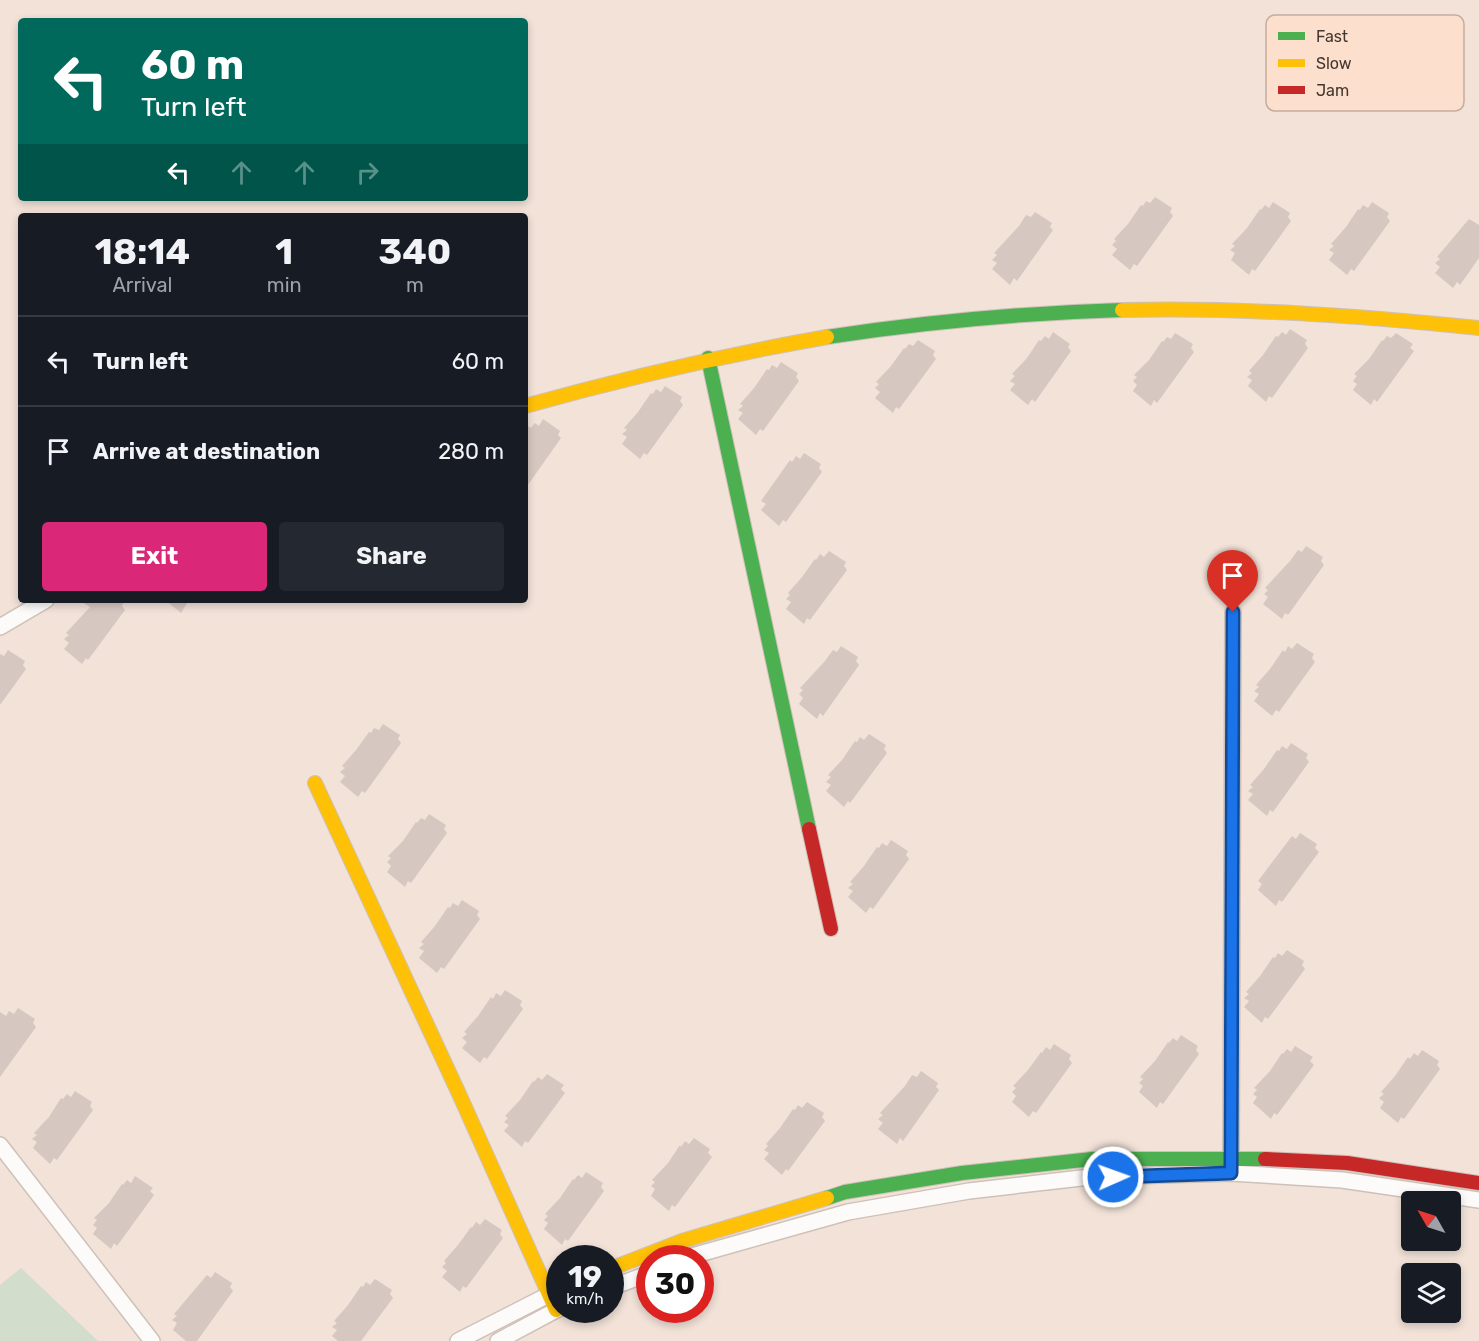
<!DOCTYPE html>
<html lang="en">
<head>
<meta charset="utf-8">
<style>
	body { margin:0; font-family:Rubik,sans-serif; background:#242831; color:#f1f3f6; height:100vh; display:flex; flex-direction:column; font-size:22px; white-space:nowrap }
	* { box-sizing:border-box; margin:0 }
	p { font-size:20px; color:#9ea1a6 }
	.icon { flex:none; width:33px; height:33px; fill:none; stroke:currentColor; stroke-width:2; stroke-linecap:round; stroke-linejoin:round }
	.map { position:relative; flex:1; overflow:hidden }
	.drawer { position:absolute; left:18px; top:213px; width:510px; height:390px; display:flex; flex-direction:column; background:#171b24; border-radius:6px; box-shadow:0 3px 9px #0003 }
	.drawer>* { flex:none }
	.hud { position:absolute; left:18px; top:18px; width:510px; height:183px; border-radius:6px; box-shadow:0 3px 9px #0003; background:#00695c; color:#fff; overflow:hidden }
	.needle { width:39px; rotate:309deg }
	.controls { position:absolute; left:1401px; top:1191px; display:grid; gap:12px }
	.controls a { display:grid; place-items:center; width:60px; height:60px; border-radius:6px; background:#171b24; box-shadow:0 3px 9px #0003; font-size:30px }
	.speed { position:absolute; left:546px; top:1245px; display:flex; gap:12px; font-size:30px; font-weight:700; text-align:center }
	.speed>* { display:grid; place-content:center; width:78px; height:78px; border-radius:50%; background:#171b24; box-shadow:0 3px 9px #0003; line-height:1 }
	.speed small { font-size:15px; font-weight:400 }
	.speed .limit { border:9px solid #d22; background:#fff; color:#111 }
	.pin { position:absolute; display:grid; place-items:center; width:51px; height:51px; color:#fff; margin:-62px -26px; border-radius:50% 50% 50% 0; rotate:-45deg; box-shadow:0 0 6px #0007 }
	.pin .icon { rotate:45deg }
	.me { position:absolute; width:66px; margin:-33px; rotate:88deg; stroke-linejoin:round; filter:drop-shadow(0 0 4px #0008) }
	.turn { display:flex; align-items:center; gap:21px; height:126px; padding:0 24px; font-size:27px }
	.turn .icon { width:78px; height:78px; stroke-width:2.5 }
	.turn b { display:block; font-size:42px; line-height:51px }
	.lanes { display:flex; align-items:center; height:57px; padding:0 24px; background:#0003; justify-content:center; gap:30px; direction:ltr }
	.lanes .off { opacity:.35 }
	.eta { display:flex; justify-content:space-evenly; align-items:center; height:102px; text-align:center }
	.eta b { font-size:36px; font-weight:700; line-height:42px }
	.primary-button { display:flex; gap:12px; margin-top:auto; padding:12px 24px }
	.primary-button a { flex:1; height:69px; border-radius:6px; background:#db2777; color:#fff; font-size:24px; font-weight:700; line-height:69px; text-align:center }
	.primary-button a+a { background:#242831; color:#f1f3f6 }
	ul { padding:0; list-style:none }
	li { display:flex; align-items:center; gap:18px; height:90px; padding:0 24px; border-top:2px solid #363941 }
	li div { flex:1 }
	li b { display:block; font-size:22px }
	li em { font-style:normal }
	.map>svg:first-child { display:block }
	.green { fill:#d2ddcb }
	.building { fill:#d6c8c1 }
	.lines { fill:none; stroke-linecap:round; stroke-linejoin:round }
	.street-casing { stroke:#cec1b9; stroke-width:18 }
	.fast-casing { stroke:#cec1b9; stroke-width:16 }
	.slow-casing { stroke:#cec1b9; stroke-width:16 }
	.jam-casing { stroke:#cec1b9; stroke-width:16 }
	.street { stroke:#fdfbf9; stroke-width:15 }
	.fast { stroke:#4caf50; stroke-width:14 }
	.slow { stroke:#ffc107; stroke-width:14 }
	.jam { stroke:#c62828; stroke-width:14 }
	.route-casing { stroke:#114b97; stroke-width:15 }
	.route { stroke:#1a73e8; stroke-width:10 }
	.key { fill:#fddfcd; stroke:#c5ac9e; stroke-width:1.5 }
	.key-label { font-size:16px; fill:#42362f }
</style>
</head>
<body>
<div class="map">
<svg width="1479" height="1341" viewBox="0 0 1479 1341">
	<rect width="100%" height="100%" fill="#f2e2d8"/>
	<polygon class="green" points="21,1268 98,1341 0,1341 0,1285"/>
	<g class="building">
		<polygon points="1155,197 1172,208 1170,212 1173,216 1137,266 1134,264 1130,270 1112,255 1117,249 1112,245 1116,241 1114,239 1128,224 1141,205 1143,206 1146,201 1150,203"/>
		<polygon points="1273,202 1290,213 1288,217 1291,221 1255,271 1252,269 1249,275 1231,260 1235,253 1230,250 1235,246 1232,244 1247,228 1260,209 1261,210 1265,205 1269,208"/>
		<polygon points="1372,202 1389,213 1387,217 1390,221 1354,271 1351,269 1347,275 1329,260 1334,253 1329,250 1334,246 1331,244 1346,227 1358,209 1360,210 1363,205 1368,208"/>
		<polygon points="1035,212 1052,223 1050,227 1053,230 1017,281 1014,278 1010,285 992,269 997,263 992,260 997,255 994,253 1019,226 1026,215 1031,217"/>
		<polygon points="1469,219 1479,225 1479,258 1460,285 1457,282 1453,288 1435,273 1440,267 1435,263 1440,259 1437,257"/>
		<polygon points="1290,329 1307,340 1305,344 1308,348 1272,398 1269,396 1266,402 1248,386 1252,380 1247,377 1252,373 1249,371 1263,355 1276,336 1278,337 1282,332 1286,335"/>
		<polygon points="1053,332 1070,344 1068,347 1071,351 1035,402 1032,399 1028,405 1010,390 1015,384 1010,381 1015,376 1012,374 1027,358 1039,340 1041,341 1045,336 1049,339"/>
		<polygon points="1175,333 1193,344 1191,348 1194,352 1157,403 1154,400 1151,406 1133,391 1137,385 1133,381 1137,377 1134,375 1149,360 1162,341 1163,342 1167,337 1171,339"/>
		<polygon points="1396,333 1413,344 1410,348 1414,351 1377,402 1374,399 1371,405 1353,390 1357,384 1353,381 1357,376 1354,374 1369,359 1382,340 1383,341 1387,336 1391,338"/>
		<polygon points="918,340 935,351 933,355 936,359 899,409 896,407 893,413 875,398 880,392 875,388 879,384 876,382 891,366 904,348 905,349 909,344 913,346"/>
		<polygon points="781,362 798,373 796,377 799,381 763,431 760,429 756,435 738,419 743,413 738,410 743,406 740,404 754,388 767,369 769,370 772,365 777,368"/>
		<polygon points="665,386 682,397 680,401 683,405 647,455 644,453 640,459 622,444 627,437 622,434 627,430 624,428 638,412 651,393 653,394 656,389 661,392"/>
		<polygon points="543,419 560,431 558,435 561,438 525,489 525,424 531,428 535,423 539,426"/>
		<polygon points="804,453 821,464 819,468 822,472 786,522 783,520 779,526 761,510 766,504 761,501 790,460 792,462 796,456 800,459"/>
		<polygon points="1306,546 1323,557 1321,561 1324,565 1288,615 1285,613 1282,619 1263,604 1268,597 1264,594 1268,590 1265,588 1290,561 1298,550 1302,552"/>
		<polygon points="829,551 846,562 844,566 847,570 810,620 807,618 804,624 786,609 791,602 786,599 790,595 788,593 802,577 815,559 816,560 820,554 824,557"/>
		<polygon points="79,600 125,600 122,606 125,610 88,660 86,658 82,664 64,649 69,643 64,639 69,635 66,633 90,607"/>
		<polygon points="165,600 189,600 181,613"/>
		<polygon points="1297,643 1314,654 1312,658 1315,662 1279,712 1276,710 1272,716 1254,701 1259,694 1254,691 1259,687 1256,685 1270,669 1283,650 1285,652 1288,646 1292,649"/>
		<polygon points="841,646 858,657 856,661 859,665 823,716 820,713 817,719 799,704 803,698 799,694 803,690 800,688 825,661 833,650 837,652"/>
		<polygon points="8,650 25,661 23,665 26,669 0,705 0,654 4,656"/>
		<polygon points="383,724 400,735 398,739 401,743 365,793 362,791 358,797 340,782 345,776 340,772 345,768 342,766 356,750 369,732 371,733 374,728 379,730"/>
		<polygon points="869,734 886,745 884,749 887,753 850,803 848,801 844,807 826,791 831,785 826,782 831,777 828,775 842,760 855,741 857,742 860,737 864,740"/>
		<polygon points="1291,743 1308,754 1306,758 1309,762 1273,812 1270,810 1267,816 1248,800 1253,794 1248,791 1253,787 1250,785 1264,769 1277,750 1279,751 1282,746 1287,749"/>
		<polygon points="429,814 446,825 444,829 447,833 411,883 408,881 405,887 387,872 391,866 387,862 391,858 388,856 403,841 416,822 417,823 421,818 425,820"/>
		<polygon points="1300,833 1317,844 1315,848 1319,852 1282,902 1279,900 1276,906 1258,890 1262,884 1258,881 1292,836 1296,839"/>
		<polygon points="891,840 908,851 906,855 909,859 873,909 870,907 866,913 848,897 853,891 848,888 853,884 850,882 864,866 877,847 879,848 882,843 887,846"/>
		<polygon points="462,900 479,911 477,915 480,919 444,969 441,967 437,973 419,958 424,951 419,948 424,944 421,942 435,926 448,907 450,908 453,903 458,906"/>
		<polygon points="1287,950 1304,961 1302,965 1305,969 1268,1019 1265,1017 1262,1023 1244,1007 1249,1001 1244,998 1249,994 1246,992 1260,976 1273,957 1275,958 1278,953 1282,956"/>
		<polygon points="505,990 522,1001 520,1005 523,1009 487,1059 484,1057 480,1063 462,1048 467,1042 462,1038 467,1034 464,1032 478,1016 491,997 493,999 496,993 501,996"/>
		<polygon points="18,1008 35,1019 33,1023 36,1027 0,1077 0,1012 6,1016 9,1011 14,1014"/>
		<polygon points="1181,1035 1198,1046 1196,1050 1199,1054 1163,1104 1160,1102 1157,1108 1139,1092 1143,1086 1139,1083 1143,1079 1140,1077 1155,1061 1168,1042 1169,1043 1173,1038 1177,1041"/>
		<polygon points="1054,1044 1071,1055 1069,1059 1072,1063 1036,1113 1033,1111 1029,1117 1012,1102 1016,1096 1012,1092 1016,1088 1013,1086 1028,1070 1041,1052 1042,1053 1046,1047 1050,1050"/>
		<polygon points="1295,1046 1313,1057 1310,1061 1314,1065 1277,1115 1274,1113 1271,1119 1253,1103 1257,1097 1253,1094 1257,1090 1254,1088 1270,1071 1282,1053 1283,1054 1287,1049 1291,1052"/>
		<polygon points="1422,1050 1439,1061 1437,1065 1440,1069 1404,1119 1401,1117 1398,1123 1380,1108 1384,1102 1379,1098 1384,1094 1381,1092 1395,1076 1408,1057 1410,1059 1414,1053 1418,1056"/>
		<polygon points="921,1071 938,1083 936,1087 939,1090 903,1141 900,1138 897,1144 878,1129 883,1123 878,1119 883,1115 880,1113 905,1086 912,1075 917,1077"/>
		<polygon points="547,1074 564,1085 561,1089 565,1093 528,1143 525,1141 522,1147 504,1131 509,1125 504,1122 508,1118 505,1116 520,1100 533,1081 534,1082 538,1077 542,1080"/>
		<polygon points="75,1091 92,1102 90,1106 93,1110 57,1160 54,1158 50,1164 33,1148 37,1142 32,1139 37,1135 34,1133 49,1117 61,1098 63,1099 67,1094 71,1097"/>
		<polygon points="807,1102 824,1113 822,1117 825,1121 788,1171 786,1169 782,1175 764,1159 769,1153 764,1150 768,1146 766,1144 780,1128 793,1109 795,1110 798,1105 802,1108"/>
		<polygon points="694,1138 710,1149 708,1153 712,1157 675,1207 672,1205 669,1211 651,1196 655,1189 651,1186 655,1182 652,1180 668,1163 680,1145 681,1147 685,1141 689,1144"/>
		<polygon points="586,1172 603,1183 601,1187 604,1191 568,1241 565,1239 562,1245 544,1229 548,1223 544,1220 548,1216 545,1214 560,1198 573,1179 574,1180 578,1175 582,1178"/>
		<polygon points="135,1176 153,1188 150,1191 154,1195 117,1246 114,1243 111,1249 93,1234 97,1228 93,1225 97,1220 94,1218 109,1203 122,1184 123,1185 127,1180 131,1183"/>
		<polygon points="485,1219 502,1230 500,1234 503,1238 466,1288 463,1286 460,1292 442,1277 447,1271 442,1267 446,1263 444,1261 458,1245 471,1227 472,1228 476,1222 480,1225"/>
		<polygon points="215,1272 232,1283 230,1287 233,1291 197,1341 186,1341 173,1330 177,1323 172,1320 177,1316 174,1314 207,1275 211,1278"/>
		<polygon points="375,1279 392,1290 390,1294 393,1298 361,1341 338,1341 332,1336 337,1330 332,1327 337,1323 334,1321 348,1305 361,1286 363,1287 366,1282 370,1285"/>
	</g>
	<g class="lines">
		<defs>
			<g id="street">
				<polyline points="0,627 46,600"/>
				<polyline points="0,1145 152,1341"/>
				<polyline points="1231,1167 1233,612"/>
				<polyline points="685,1258 848,1212 969,1191 1090,1177 1231,1173 1342,1180 1479,1200"/>
				<polyline points="610,1288 650,1273"/>
				<polyline points="458,1341 560,1289"/>
				<polyline points="498,1341 560,1308"/>
			</g>
			<g id="fast">
				<path d="M827 337C925 322 1023 313 1122 310"/>
				<polyline points="708,358 809,829"/>
				<polyline points="827,1198 845,1192 962,1173 1092,1159 1265,1159"/>
			</g>
			<g id="slow">
				<path d="M1122 310C1241 307 1361 316 1479 328"/>
				<path d="M525 406C625 378 725 355 827 337"/>
				<polyline points="315,783 460,1096 556,1310"/>
				<polyline points="610,1269 682,1241 827,1198"/>
			</g>
			<g id="jam">
				<polyline points="809,829 831,929"/>
				<polyline points="1265,1159 1347,1163 1479,1183"/>
			</g>
		</defs>
		<use href="#street" class="street-casing"/>
		<use href="#fast" class="fast-casing"/>
		<use href="#slow" class="slow-casing"/>
		<use href="#jam" class="jam-casing"/>
		<use href="#street" class="street"/>
		<use href="#fast" class="fast"/>
		<use href="#slow" class="slow"/>
		<use href="#jam" class="jam"/>
	</g>
	<g class="lines">
		<defs>
			<polyline id="route" points="1113,1177 1231,1173 1233,612"/>
		</defs>
		<use href="#route" class="route-casing"/>
		<use href="#route" class="route"/>
	</g>
	<rect x="1266" y="15" width="198" height="96" rx="9" class="key"/>
	<rect x="1278" y="32" width="27" height="8" fill="#4caf50"/>
	<rect x="1278" y="59" width="27" height="8" fill="#ffc107"/>
	<rect x="1278" y="86" width="27" height="8" fill="#c62828"/>
	<g class="key-label">
		<text x="1316" y="42">Fast</text>
		<text x="1316" y="69">Slow</text>
		<text x="1316" y="96">Jam</text>
	</g>
</svg>
<div class="controls">
<a><svg class="needle" viewBox="-14 -14 28 28"><path d="M0-13l5 13h-10z" fill="#e53935"/><path d="M0 13l5-13h-10z" fill="#9ea1a6"/></svg></a>
<a><svg class="icon" aria-label="layers" viewBox="0 0 24 24"><path d="M12 4l9 5-9 5-9-5zM3 14l9 5 9-5"/></svg></a>
</div>
<div class="speed"><div>19<small>km/h</small></div><div class="limit">30</div></div>
<div class="pin" style="left:1233px;top:612px;background:#d93025"><svg class="icon" aria-label="arrive" viewBox="0 0 24 24"><path d="M6 21V4h12l-3 4 3 4H6"/></svg></div>
<svg class="me" style="left:1113px;top:1177px" viewBox="-20 -20 40 40"><circle r="17" fill="#1a73e8" stroke="#fff" stroke-width="3"/><path d="M0-11L8 9 0 5-8 9z" fill="#fff"/></svg>
<div class="hud">
<div class="turn"><svg class="icon" aria-label="left" viewBox="0 0 24 24"><path d="M17 20v-9H6M10 6l-5 5 5 5"/></svg><div><b>60 m</b>Turn left</div></div>
<div class="lanes"><svg class="icon" aria-label="left" viewBox="0 0 24 24"><path d="M17 20v-9H6M10 6l-5 5 5 5"/></svg><svg class="icon off" aria-label="ahead" viewBox="0 0 24 24"><path d="M12 20V5M6 11l6-6 6 6"/></svg><svg class="icon off" aria-label="ahead" viewBox="0 0 24 24"><path d="M12 20V5M6 11l6-6 6 6"/></svg><svg class="icon off" aria-label="right" viewBox="0 0 24 24"><path d="M7 20v-9h11M14 6l5 5-5 5"/></svg></div>
</div>
<section class="drawer">
<div class="eta">
<div><b>18:14</b><p>Arrival</p></div>
<div><b>1</b><p>min</p></div>
<div><b>340</b><p>m</p></div>
</div>
<ul>
<li><svg class="icon" aria-label="left" viewBox="0 0 24 24"><path d="M17 20v-9H6M10 6l-5 5 5 5"/></svg><div><b>Turn left</b></div><em>60 m</em></li>
<li><svg class="icon" aria-label="arrive" viewBox="0 0 24 24"><path d="M6 21V4h12l-3 4 3 4H6"/></svg><div><b>Arrive at destination</b></div><em>280 m</em></li>
</ul>
<div class="primary-button"><a>Exit</a><a>Share</a></div>
</section>
</div>
</body>
</html>
